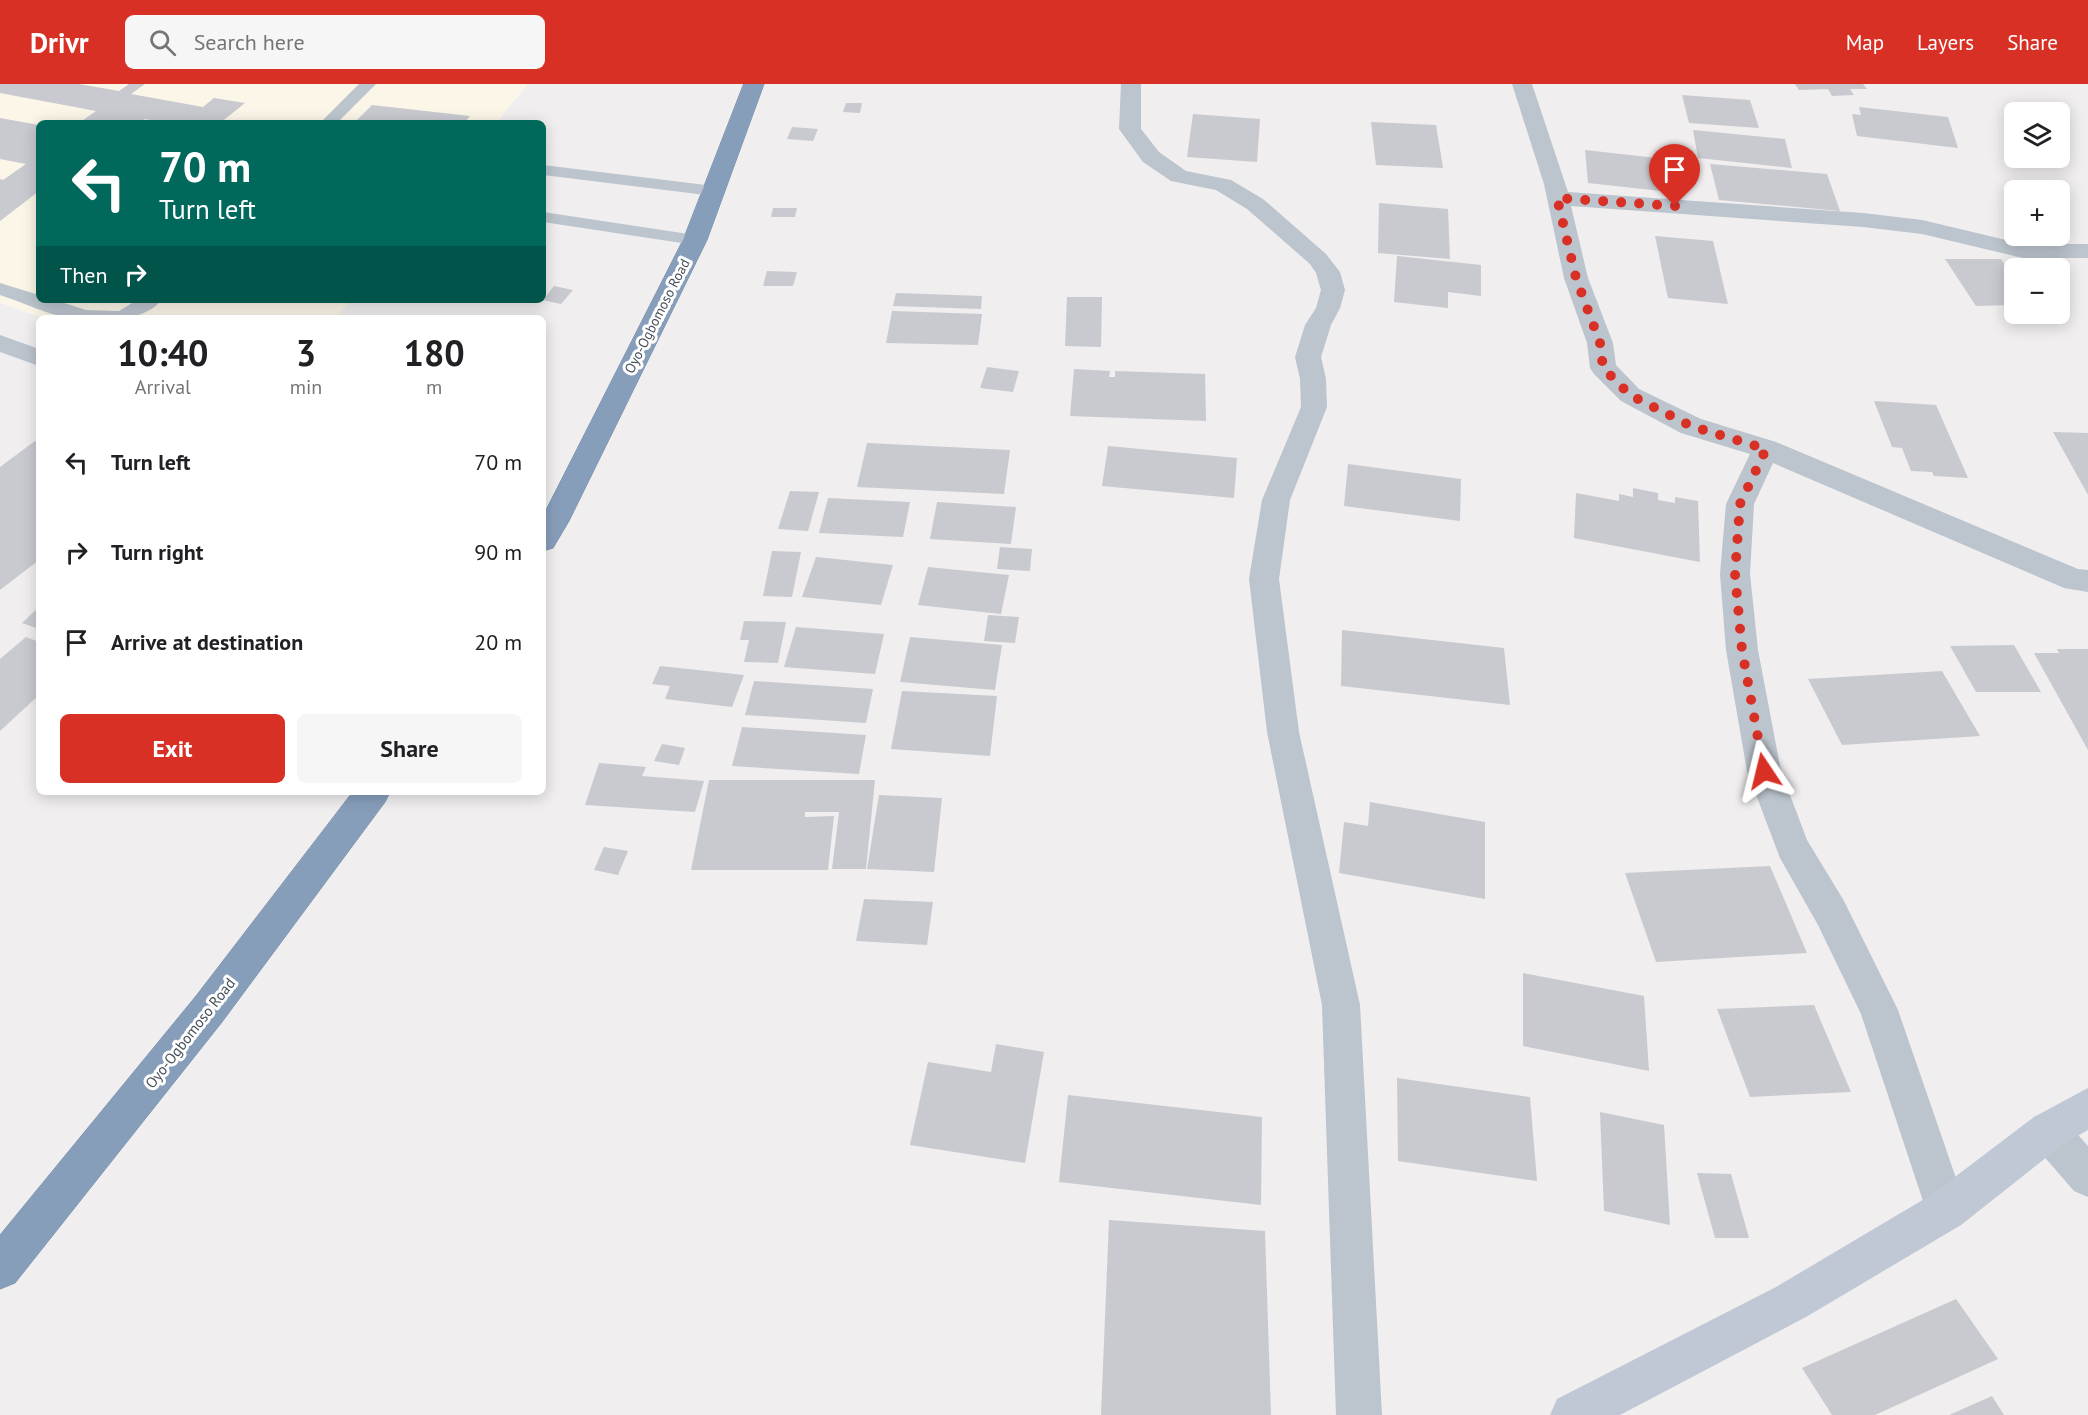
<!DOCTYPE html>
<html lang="en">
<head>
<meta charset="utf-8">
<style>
	body { margin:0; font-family:"PT Sans",sans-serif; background:#f6f6f6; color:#202124; height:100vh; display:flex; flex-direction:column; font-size:22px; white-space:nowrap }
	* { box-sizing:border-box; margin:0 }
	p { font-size:20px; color:#757577 }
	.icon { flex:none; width:33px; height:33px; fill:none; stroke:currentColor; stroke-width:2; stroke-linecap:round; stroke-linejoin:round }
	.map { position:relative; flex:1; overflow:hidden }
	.details { position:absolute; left:36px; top:231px; width:510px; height:480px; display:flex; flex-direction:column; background:#fff; border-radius:9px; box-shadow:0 3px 15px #0003 }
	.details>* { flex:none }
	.top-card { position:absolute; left:36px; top:36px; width:510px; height:183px; border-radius:9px; box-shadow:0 3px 15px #0003; background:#00695c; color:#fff; overflow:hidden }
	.fabs { position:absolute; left:2004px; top:18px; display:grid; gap:12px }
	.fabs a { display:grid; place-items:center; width:66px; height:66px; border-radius:9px; background:#fff; box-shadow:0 3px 15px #0003; font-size:30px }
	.pin { position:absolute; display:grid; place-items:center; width:51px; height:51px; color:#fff; margin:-62px -26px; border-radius:50% 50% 50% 0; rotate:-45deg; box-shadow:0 0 6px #0007 }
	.pin .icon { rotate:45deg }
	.me { position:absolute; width:66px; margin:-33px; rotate:350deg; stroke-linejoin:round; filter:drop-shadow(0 0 4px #0008) }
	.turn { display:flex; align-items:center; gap:21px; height:126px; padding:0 24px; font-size:27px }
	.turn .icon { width:78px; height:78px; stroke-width:2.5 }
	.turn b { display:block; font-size:42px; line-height:51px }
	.then { display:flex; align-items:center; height:57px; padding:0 24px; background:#0003; gap:12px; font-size:22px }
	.eta { display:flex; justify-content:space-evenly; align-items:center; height:102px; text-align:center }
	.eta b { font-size:36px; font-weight:600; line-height:42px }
	.primary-button { display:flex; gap:12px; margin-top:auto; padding:12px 24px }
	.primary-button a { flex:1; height:69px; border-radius:9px; background:#d93025; color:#fff; font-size:24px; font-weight:600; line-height:69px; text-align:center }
	.primary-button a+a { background:#f6f6f6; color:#202124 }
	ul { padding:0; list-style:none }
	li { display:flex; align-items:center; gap:18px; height:90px; padding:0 24px }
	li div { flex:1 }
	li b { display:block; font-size:22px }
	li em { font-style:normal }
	header { display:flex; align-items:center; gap:36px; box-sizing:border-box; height:84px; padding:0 30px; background:#d93025; color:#fff }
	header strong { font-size:28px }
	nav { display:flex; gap:33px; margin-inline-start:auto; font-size:21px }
	.search { width:420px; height:54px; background:#f6f6f6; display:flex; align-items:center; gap:15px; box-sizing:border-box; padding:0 21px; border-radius:9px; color:#757577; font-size:22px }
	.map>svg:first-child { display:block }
	.commercial { fill:#fbf6e7 }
	.building { fill:#c8cad0 }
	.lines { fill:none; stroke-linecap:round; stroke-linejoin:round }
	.highway-casing { stroke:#7289a7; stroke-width:1 }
	.lane { fill:#bcc4cd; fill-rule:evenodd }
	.street { fill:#bcc4cd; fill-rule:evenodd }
	.secondary { fill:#bfc8d4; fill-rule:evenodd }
	.highway { fill:#879ebb; fill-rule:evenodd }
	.route { stroke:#d93025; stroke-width:10; stroke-dasharray:0 18 }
	.labels { text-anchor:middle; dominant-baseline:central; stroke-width:6; stroke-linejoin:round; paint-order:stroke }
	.far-street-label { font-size:14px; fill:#46505b; stroke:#fff }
	.street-label { font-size:15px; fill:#46505b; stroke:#fff }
</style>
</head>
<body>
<header>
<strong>Drivr</strong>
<div class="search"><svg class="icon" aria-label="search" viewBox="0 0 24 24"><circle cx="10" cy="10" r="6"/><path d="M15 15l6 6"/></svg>Search here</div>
<nav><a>Map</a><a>Layers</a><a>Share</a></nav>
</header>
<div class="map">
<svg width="2088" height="1331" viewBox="0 0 2088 1331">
	<rect width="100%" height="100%" fill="#f0eeee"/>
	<polygon class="commercial" points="0,0 528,0 496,39 39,39 39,216 351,216 336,234 43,234 0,219"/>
	<g class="building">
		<polygon points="0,0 79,0 119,7 129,0 145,0 131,10 203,23 214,14 245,19 220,39 164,39 145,35 140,39 79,39 96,27 0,9"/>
		<polygon points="1795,0 1863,0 1867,5 1850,5 1854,11 1832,12 1828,5 1799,6"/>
		<polygon points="1682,11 1750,16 1759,44 1689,39"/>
		<polygon points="846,19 862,19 860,29 843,28"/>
		<polygon points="372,21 470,32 464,39 382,39 357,36"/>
		<polygon points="1859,23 1948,33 1958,64 1857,52 1852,30 1861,31"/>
		<polygon points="1193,30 1260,35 1257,78 1187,73"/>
		<polygon points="0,34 39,41 39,107 0,137 0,95 3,96 26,80 0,75"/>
		<polygon points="1371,38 1436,41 1443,84 1376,81"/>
		<polygon points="792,43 818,45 813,57 787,55"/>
		<polygon points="1693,46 1785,55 1792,84 1698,74"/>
		<polygon points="1585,66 1666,75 1670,108 1588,99"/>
		<polygon points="1710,80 1827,90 1840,127 1719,116"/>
		<polygon points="1379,119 1448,125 1450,175 1378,169"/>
		<polygon points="773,124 797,124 795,133 771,133"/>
		<polygon points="1655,152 1713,157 1728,220 1668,214"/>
		<polygon points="1397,172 1481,181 1481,212 1448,208 1448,224 1394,218"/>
		<polygon points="1945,175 2001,175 2014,194 2014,221 1976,222"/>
		<polygon points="767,187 797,188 793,202 763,202"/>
		<polygon points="554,202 573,206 561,220 543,216"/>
		<polygon points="896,209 982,212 981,225 893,222"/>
		<polygon points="1067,213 1102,213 1101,263 1065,262"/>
		<polygon points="892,227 982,230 978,261 886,259"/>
		<polygon points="987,283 1019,287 1013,308 980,304"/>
		<polygon points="1074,285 1110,287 1109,293 1115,293 1115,287 1205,290 1206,337 1070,332"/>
		<polygon points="1874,317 1936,321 1968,394 1934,392 1932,388 1911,387 1902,364 1892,363"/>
		<polygon points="2053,348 2088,349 2088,411"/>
		<polygon points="35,357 39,359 39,476 0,506 0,383"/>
		<polygon points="867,359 1010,366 1004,410 857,403"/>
		<polygon points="1108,362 1237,374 1234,414 1102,402"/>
		<polygon points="1348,380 1461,395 1460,437 1344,422"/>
		<polygon points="1633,404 1658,409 1658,416 1675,419 1675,413 1698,417 1700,478 1574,454 1576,409 1619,417 1619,410 1633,413"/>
		<polygon points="790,407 819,408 808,447 778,445"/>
		<polygon points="828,414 910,418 903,453 819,449"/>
		<polygon points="937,418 1016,423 1011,460 930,455"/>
		<polygon points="1000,463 1032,465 1030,487 997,485"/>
		<polygon points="772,467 801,468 792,513 763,512"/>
		<polygon points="816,473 893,481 881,521 802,513"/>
		<polygon points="928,483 1009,491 1001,530 918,521"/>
		<polygon points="39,523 39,545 22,539"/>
		<polygon points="988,531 1019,533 1015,559 984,557"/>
		<polygon points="744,537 786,538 778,579 744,578 749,556 740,556"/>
		<polygon points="796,543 884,550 875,590 784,583"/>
		<polygon points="1342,546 1504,564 1510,621 1341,602"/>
		<polygon points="26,553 39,558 39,611 0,647 0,575"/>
		<polygon points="910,553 1002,561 995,606 900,598"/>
		<polygon points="2014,561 2041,608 1976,608 1950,562"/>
		<polygon points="2057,565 2088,565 2088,666 2034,569 2059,569"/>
		<polygon points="660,582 744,591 732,623 665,615 670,602 652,600"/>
		<polygon points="1942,587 1980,652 1842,661 1808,595"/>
		<polygon points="754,597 873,605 866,639 745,631"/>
		<polygon points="902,607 997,612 990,672 891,665"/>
		<polygon points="742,643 866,651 859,690 732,682"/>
		<polygon points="662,660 685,664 679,681 654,677"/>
		<polygon points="599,679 646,683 642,692 704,697 695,728 585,721"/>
		<polygon points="709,696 875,696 866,785 832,785 839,728 805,728 805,733 834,732 828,786 691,786"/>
		<polygon points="879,711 942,714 934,788 867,785"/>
		<polygon points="1370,718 1485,738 1485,815 1339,789 1344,738 1368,742"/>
		<polygon points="604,763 628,767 618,791 594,786"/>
		<polygon points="1770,782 1807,869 1656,878 1625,789"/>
		<polygon points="864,815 933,818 927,861 856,857"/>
		<polygon points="1523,889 1644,912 1649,987 1523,962"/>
		<polygon points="1814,921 1851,1008 1750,1013 1717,925"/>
		<polygon points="996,960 1044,968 1025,1079 910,1061 928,978 991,988"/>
		<polygon points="1397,994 1530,1013 1537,1097 1398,1077"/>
		<polygon points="1068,1011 1262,1033 1261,1121 1059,1098"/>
		<polygon points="1600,1028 1664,1041 1670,1141 1604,1127"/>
		<polygon points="1697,1089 1731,1090 1749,1154 1715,1154"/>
		<polygon points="1109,1136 1265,1147 1271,1331 1101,1331"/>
		<polygon points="1956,1215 1998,1275 1875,1331 1832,1331 1802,1284"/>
		<polygon points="1992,1312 2004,1331 1949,1331"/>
	</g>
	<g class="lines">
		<defs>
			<g id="highway">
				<polygon points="744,0 764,0 707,156 569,437 553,464 543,467 543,432 683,156"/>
				<polygon points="353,708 390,708 385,718 222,938 15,1199 0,1205 0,1151 196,912"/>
			</g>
		</defs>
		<use href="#highway" class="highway-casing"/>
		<g class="lane">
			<polygon points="359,0 376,0 337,39 320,39"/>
			<polygon points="543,81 714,102 720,103 723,107 720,111 714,112 543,91"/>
			<polygon points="543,128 695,151 701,152 704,156 701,160 695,161 543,138"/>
			<path d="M0 199 39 211V216H55L86 226 119 227 137 216H161C145 239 97 237 72 234 50 232 22 218 0 211Z"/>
		</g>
		<g class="street">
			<polygon points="1121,0 1141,0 1141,45 1159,68 1186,87 1231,96 1263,115 1326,170 1340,188 1345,206 1340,224 1331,241 1321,273 1326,295 1327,323 1290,416 1279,495 1299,648 1360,921 1382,1331 1336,1331 1322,921 1267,648 1249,495 1262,416 1301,323 1300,295 1295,273 1305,241 1316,224 1321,206 1316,189 1310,180 1247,125 1216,106 1171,97 1143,78 1119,45"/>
			<polygon points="1512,0 1532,0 1568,108 1863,129 1922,136 2023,160 2088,160 2088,174 2023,174 1922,150 1863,143 1571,122 1588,194 1613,259 1616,281 1639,305 1701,335 1776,358 2078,485 2088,486 2088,508 2064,504 1773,379 1754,420 1750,490 1758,566 1781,687 1807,756 1844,817 1898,926 1967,1126 1961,1141 1946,1147 1931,1141 1861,930 1818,841 1780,774 1747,687 1726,566 1720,490 1726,420 1750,370 1681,349 1621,317 1594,290 1590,284 1587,259 1564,194 1544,100"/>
			<polygon points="0,251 39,265 39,282 0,268"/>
			<polygon points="2048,1027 2062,1033 2088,1062 2088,1113 2074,1107 2034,1061 2028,1047 2034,1033"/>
		</g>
		<polygon class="secondary" points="2088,1004 2088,1046 2062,1061 1961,1141 1806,1233 1620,1331 1550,1331 1557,1315 1776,1203 1931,1111 2034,1033"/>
		<use href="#highway" class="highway"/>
	</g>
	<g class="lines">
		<polyline class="route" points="1675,122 1557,114 1576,194 1600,259 1603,284 1630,311 1691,342 1766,365 1740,420 1735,490 1742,566 1764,687"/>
	</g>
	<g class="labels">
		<g class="far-street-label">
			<text transform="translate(657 232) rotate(-63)">Oyo-Ogbomoso Road</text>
		</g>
		<g class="street-label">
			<text transform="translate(190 949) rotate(-52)">Oyo-Ogbomoso Road</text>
		</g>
	</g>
</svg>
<div class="fabs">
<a><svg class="icon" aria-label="layers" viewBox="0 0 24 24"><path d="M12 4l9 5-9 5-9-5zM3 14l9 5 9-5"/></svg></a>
<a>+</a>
<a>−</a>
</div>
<div class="pin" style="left:1675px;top:122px;background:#d93025"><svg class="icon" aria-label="arrive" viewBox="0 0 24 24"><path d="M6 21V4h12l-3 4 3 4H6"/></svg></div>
<svg class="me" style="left:1764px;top:687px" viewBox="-20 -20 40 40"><path d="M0-17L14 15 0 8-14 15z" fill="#d93025" stroke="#fff" stroke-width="4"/></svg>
<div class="top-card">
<div class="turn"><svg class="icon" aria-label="left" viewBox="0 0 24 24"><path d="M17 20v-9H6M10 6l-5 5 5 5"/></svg><div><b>70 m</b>Turn left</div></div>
<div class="then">Then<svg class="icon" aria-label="right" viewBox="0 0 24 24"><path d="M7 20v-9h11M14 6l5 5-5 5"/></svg></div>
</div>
<section class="details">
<div class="eta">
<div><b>10:40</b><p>Arrival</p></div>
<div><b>3</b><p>min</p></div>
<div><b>180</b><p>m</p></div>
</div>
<ul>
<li><svg class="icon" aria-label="left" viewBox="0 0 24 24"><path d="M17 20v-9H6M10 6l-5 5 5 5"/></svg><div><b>Turn left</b></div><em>70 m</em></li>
<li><svg class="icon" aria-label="right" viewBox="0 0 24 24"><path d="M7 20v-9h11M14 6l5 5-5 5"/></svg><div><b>Turn right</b></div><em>90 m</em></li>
<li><svg class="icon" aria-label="arrive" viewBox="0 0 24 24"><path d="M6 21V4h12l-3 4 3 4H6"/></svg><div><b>Arrive at destination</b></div><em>20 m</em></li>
</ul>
<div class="primary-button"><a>Exit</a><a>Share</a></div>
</section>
</div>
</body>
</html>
